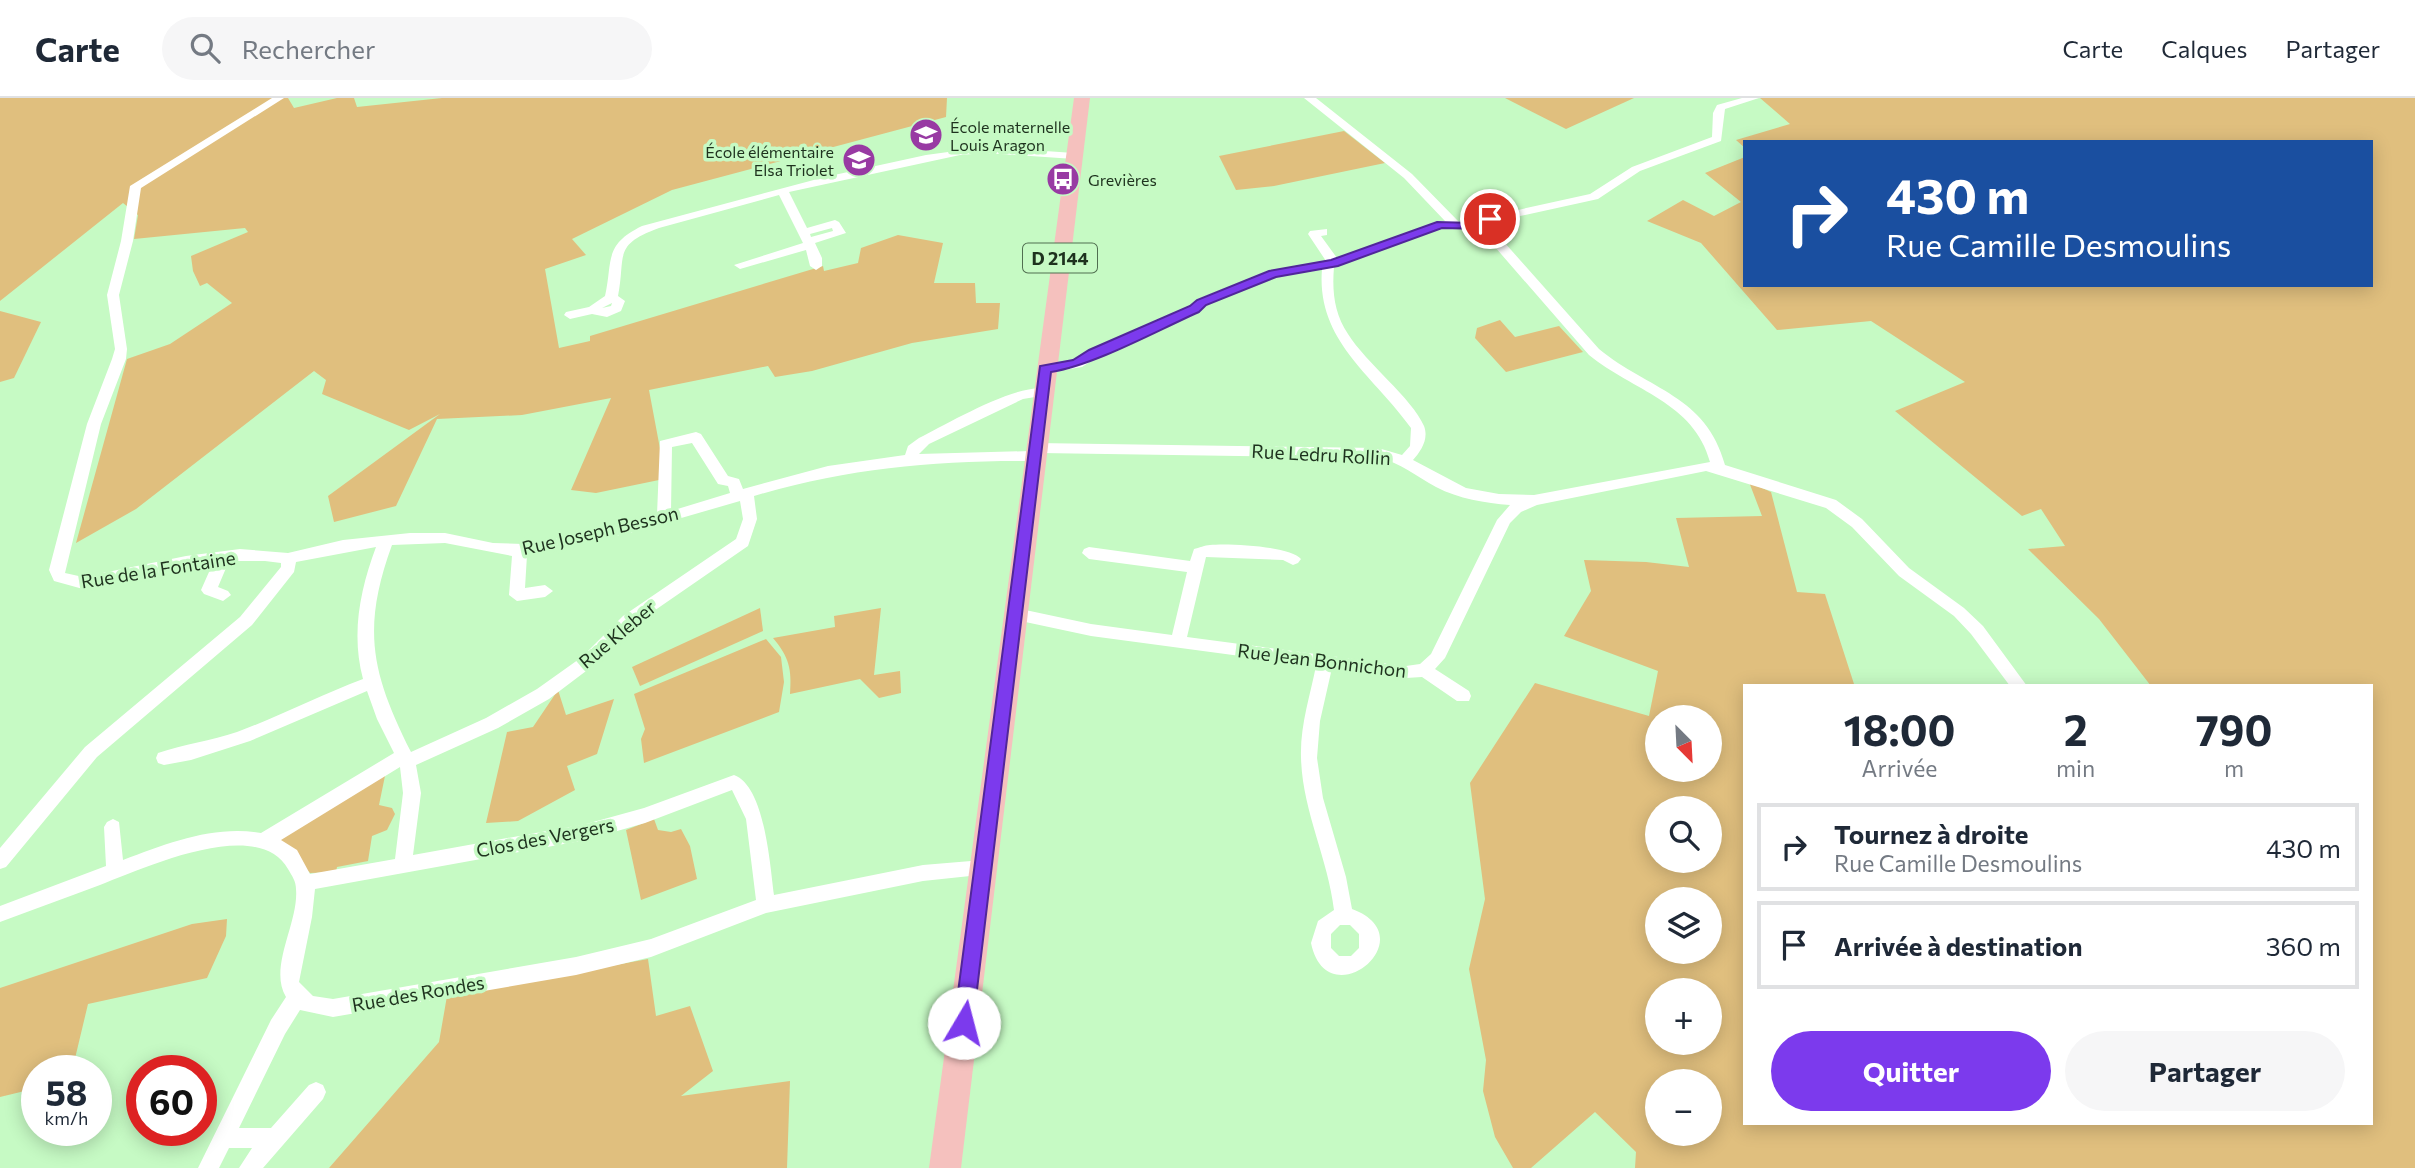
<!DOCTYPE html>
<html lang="fr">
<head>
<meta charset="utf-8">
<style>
	body { margin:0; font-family:Commissioner,sans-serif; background:#f6f6f7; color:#1f2937; height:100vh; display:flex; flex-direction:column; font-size:26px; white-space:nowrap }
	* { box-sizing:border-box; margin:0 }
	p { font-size:23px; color:#747a83 }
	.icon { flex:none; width:38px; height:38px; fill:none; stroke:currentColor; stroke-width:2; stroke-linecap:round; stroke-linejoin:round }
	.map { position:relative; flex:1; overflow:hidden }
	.details { position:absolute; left:1743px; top:586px; width:630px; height:441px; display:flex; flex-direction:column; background:#fff; border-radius:0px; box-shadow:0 4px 18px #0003 }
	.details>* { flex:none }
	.banner { position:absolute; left:1743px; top:42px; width:630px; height:147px; border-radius:0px; box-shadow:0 4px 18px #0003; background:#1a4fa0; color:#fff; overflow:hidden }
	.needle { width:46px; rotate:156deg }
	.tools { position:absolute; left:1645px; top:607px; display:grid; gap:14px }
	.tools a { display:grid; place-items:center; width:77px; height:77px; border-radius:50%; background:#fff; box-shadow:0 4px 18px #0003; font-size:35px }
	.speed { position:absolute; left:21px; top:957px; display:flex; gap:14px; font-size:35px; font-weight:700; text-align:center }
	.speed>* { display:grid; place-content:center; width:91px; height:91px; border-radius:50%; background:#fff; box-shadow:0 4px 18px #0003; line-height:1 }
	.speed small { font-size:18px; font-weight:400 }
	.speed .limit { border:10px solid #d22; background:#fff; color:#111 }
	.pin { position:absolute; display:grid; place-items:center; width:60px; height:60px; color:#fff; margin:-30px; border:4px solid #fff; border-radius:50%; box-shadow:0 2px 7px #0007 }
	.me { position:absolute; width:77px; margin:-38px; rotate:8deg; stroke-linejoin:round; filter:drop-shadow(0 0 5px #0008) }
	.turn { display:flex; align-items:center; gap:24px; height:147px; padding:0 28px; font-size:32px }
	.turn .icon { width:91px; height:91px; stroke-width:2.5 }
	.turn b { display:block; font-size:49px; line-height:60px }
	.eta { display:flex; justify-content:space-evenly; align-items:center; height:119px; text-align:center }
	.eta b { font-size:42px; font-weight:700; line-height:49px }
	.primary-button { display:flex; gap:14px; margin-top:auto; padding:14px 28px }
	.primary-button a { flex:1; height:80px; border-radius:42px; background:#7c3aed; color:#fff; font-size:28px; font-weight:700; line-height:80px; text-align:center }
	.primary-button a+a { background:#f6f6f7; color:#1f2937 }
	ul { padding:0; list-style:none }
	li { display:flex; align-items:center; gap:21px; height:88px; margin:0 14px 10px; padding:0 14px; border:4px solid #e0e1e3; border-radius:0px }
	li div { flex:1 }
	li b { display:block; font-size:26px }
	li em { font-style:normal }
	header { display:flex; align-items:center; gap:42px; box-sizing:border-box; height:98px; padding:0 35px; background:#fff; border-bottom:2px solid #e0e1e3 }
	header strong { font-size:33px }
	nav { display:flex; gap:38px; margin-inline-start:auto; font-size:24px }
	.search { width:490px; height:63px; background:#f6f6f7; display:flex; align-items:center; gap:18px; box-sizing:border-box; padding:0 24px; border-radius:38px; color:#747a83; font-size:26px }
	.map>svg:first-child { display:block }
	.green { fill:#e0bf7e; fill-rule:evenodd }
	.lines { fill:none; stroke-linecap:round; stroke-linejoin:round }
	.street { fill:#fff; fill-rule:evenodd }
	.primary { fill:#f5c1be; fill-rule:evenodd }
	.route { fill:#7c3aed; stroke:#51269a; stroke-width:2 }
	.labels { text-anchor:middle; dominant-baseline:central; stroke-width:7; stroke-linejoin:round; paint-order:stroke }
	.far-poi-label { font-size:16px; fill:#1e321e; stroke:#c6fac4; text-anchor:start }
	.shield { fill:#c6fac4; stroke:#506e50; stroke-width:2 }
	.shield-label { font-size:18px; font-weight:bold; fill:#1e321e }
	.street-label { font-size:19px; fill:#1e321e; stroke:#c6fac4 }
</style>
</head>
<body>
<header>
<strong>Carte</strong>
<div class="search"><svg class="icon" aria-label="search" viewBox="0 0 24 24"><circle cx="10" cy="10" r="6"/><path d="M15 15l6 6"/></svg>Rechercher</div>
<nav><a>Carte</a><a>Calques</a><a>Partager</a></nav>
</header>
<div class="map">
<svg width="2415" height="1070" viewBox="0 0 2415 1070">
	<rect width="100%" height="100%" fill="#c6fac4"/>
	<g class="green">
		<polygon points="0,0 288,0 294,10 337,0 354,0 357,9 442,0 947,0 946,19 672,92 572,141 586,157 545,171 559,250 590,243 590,238 823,168 824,173 858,165 861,150 898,137 943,145 934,185 975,185 976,205 1000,205 998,231 912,245 812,273 775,279 768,268 649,292 664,372 659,382 596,395 571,392 611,300 522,317 437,321 396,408 334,424 328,398 440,316 409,332 322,296 326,282 314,273 136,411 76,445 127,261 170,246 232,205 207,185 200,188 193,173 191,158 248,134 245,130 134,141 138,117 123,105 0,203"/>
		<polygon points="1505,0 1634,0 1566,31"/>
		<path d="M1760 0H2415V1070H1635L1636 1054 1595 1014 1531 1070H1513L1495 1039 1483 993 1486 962 1469 871 1485 801 1470 685 1535 585 1649 618 1658 573 1564 538 1591 493 1584 462 1646 464 1689 469 1676 420 1762 418 1749 384 1771 394 1797 494 1825 496 1854 586 1858 588H1745V1026H2371V588H2151L2099 521 2028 451 2065 448 2041 411 2022 418 1895 313 1965 284 1871 223 1777 232 1701 145 1647 123 1683 102 1714 118 1741 104 1705 75 1745 59V187H2371V44H1745V50L1736 42 1790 26ZM1657 620H1710V672H1657ZM1657 710H1710V763H1657ZM1657 802H1710V854H1657ZM1657 892H1710V945H1657ZM1657 984H1710V1036H1657Z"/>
		<polygon points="1344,33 1385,65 1274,88 1236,92 1219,58"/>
		<polygon points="0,213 41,224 14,280 0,284"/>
		<polygon points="1500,222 1515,239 1559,228 1583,254 1506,274 1475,240 1477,230"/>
		<polygon points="760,510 763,533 640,588 632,569"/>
		<path d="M881 510 874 577 900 573 901 595 879 600 860 581 790 596C792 571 789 559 773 540L835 529 834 518Z"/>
		<polygon points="766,541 781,559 784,584 779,614 644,665 641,641 645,631 634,596"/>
		<polygon points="558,592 566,617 614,601 597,656 567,668 575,692 518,723 486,725 507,634 533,629"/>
		<polygon points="386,673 379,707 392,710 395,716 387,732 372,738 368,763 337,769 336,774 310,775 280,744 281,736"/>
		<polygon points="654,721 658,732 671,734 681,731 690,748 697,781 641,802 626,732"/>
		<polygon points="227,821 226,838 207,880 88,906 72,973 37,973 37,990 0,999 0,890 192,826"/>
		<polygon points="648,861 656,918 690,908 713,973 681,998 790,983 787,1070 329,1070 439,944 447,898"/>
	</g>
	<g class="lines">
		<g class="street">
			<path d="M272 0H284L141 90 133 143 119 197 127 251 126 261 101 326 65 475 83 479 186 458 240 451 288 455 343 442 410 435H445L493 445 523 446 592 434 657 417 660 343 696 334 701 336 728 378 739 381 743 391 828 368 905 357 908 348 919 340C947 326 1018 284 1047 291V297L1023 301 929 346 919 356 1031 353V347L1036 345 1378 350 1402 357 1410 348 1411 330C1373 277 1316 243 1322 171L1276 179 1206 207 1198 214 1099 258 1082 269 1045 275 1038 271 1045 267 1073 262 1089 252 1190 208 1198 201 1269 173 1326 163 1308 136 1310 133 1327 131V137L1321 138 1337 160 1437 124 1445 123 1404 80 1304 0H1316L1412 76 1459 124 1475 125 1477 122 1486 119 1590 96 1632 69 1712 39 1713 15 1717 7 1742 0H1759L1725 11 1721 43 1640 73 1598 101 1493 124 1485 128 1496 135 1599 251C1649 292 1706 297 1725 367L1836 402 1862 421 1909 470 1964 510 1983 528 2027 588H2010L1971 536 1954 518 1899 478 1852 429 1826 410 1706 373 1537 407 1521 414 1510 425 1445 560 1435 571 1469 593 1471 598 1469 603H1457L1422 579 1406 580 1332 570 1320 623 1317 660 1323 700 1346 779 1352 811C1428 839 1327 922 1311 845L1318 823 1334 812C1328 760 1302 712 1301 659 1300 628 1310 598 1316 568L1091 538 1016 522 1008 516 1016 510 1091 526 1172 537 1187 474 1089 461 1082 455 1084 451 1089 449 1190 463 1194 451C1199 450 1205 447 1210 447 1227 445 1291 448 1301 461L1298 465 1293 467 1283 462 1206 459 1187 539 1406 568 1420 566 1431 556 1497 422 1510 407C1485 405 1459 401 1436 389 1417 379 1400 364 1378 360L1040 355V361L1035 363C936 362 849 370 754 398L757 421 748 448 635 526 594 567 549 601 498 630 416 667 421 695 413 757 586 726 644 710 734 677C765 688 770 768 774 797L923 767 983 762 989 764 992 770 989 776 923 783 766 815 651 859 576 877 333 919 300 912 285 936 239 1030H271L309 987 316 984 323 987 326 994 323 1001 263 1070H239L252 1050H229L219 1070H198L271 922 286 899C268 869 299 825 296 791 296 783 292 778 288 771 258 717 142 771 100 787 67 799 33 812 0 824V808L106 768 104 729 107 724 113 721 119 724 123 762C168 745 214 727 261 735L394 655 377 621 367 593 250 643 191 662 164 667 158 665 156 660 158 655C184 646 211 643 237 634 280 618 321 597 363 581 351 536 360 492 376 449L296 464 294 474 252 527 97 659 6 769 0 771V750L85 649 240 519 281 469V465L265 463H229L218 489 228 493 231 497 223 503 204 496 201 492 213 465 83 491 54 483 49 472 87 326 112 261 115 251 107 197 121 143 130 88ZM1442 130 1476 132 1488 141 1589 257C1633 293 1694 304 1710 364L1534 397 1499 396 1466 390 1413 362C1421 353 1429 341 1424 328 1412 300 1366 265 1348 236 1334 215 1332 193 1334 169ZM692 345 718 386 728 388 730 395 671 413 672 349ZM740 403 743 421 736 441 623 518 582 559 537 591 486 620 411 654C372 576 361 532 392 447L445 445 512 458 509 497 517 503 545 499 553 493 545 487 525 490 527 457 626 436ZM400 669 403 695 395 761 310 776 297 752 281 742ZM732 692 746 721 756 802 651 841 576 859 333 901 313 898 299 884 312 819 315 791 586 742 645 725ZM1340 827H1350L1359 836V850L1351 858H1339L1331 850V836Z"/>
			<path d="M985 49 1074 55 1080 58 1074 61 985 55 960 57 789 94 807 130 835 122 839 124 846 135 815 145 822 160V168L816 172 810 168 806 152 740 171 734 167 803 145 779 97 659 130C612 147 626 158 618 198L625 203 621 213 607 219 592 216 570 221 564 217 566 214 589 209 605 198C613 163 603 147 642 128L825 79 926 57ZM832 130 833 133 811 139 810 136ZM612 205 611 208 602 210Z"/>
		</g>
		<polygon class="primary" points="1074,0 1090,0 961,1070 929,1070"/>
	</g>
	<path class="route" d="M1490 117 1496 121 1483 131 1442 130 1338 168 1276 179 1206 207 1199 214C1156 233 1095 267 1051 274L973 925 971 932 964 934 957 932 954 925 1040 268 1073 262 1089 252 1190 208 1197 202 1269 173 1331 162 1437 124 1474 125Z"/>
	<defs>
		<symbol id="school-disc" viewBox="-11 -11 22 22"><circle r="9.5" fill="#983aa3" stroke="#c6fac4"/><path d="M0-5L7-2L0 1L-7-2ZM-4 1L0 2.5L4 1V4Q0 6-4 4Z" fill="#fff"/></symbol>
		<symbol id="bus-disc" viewBox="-11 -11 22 22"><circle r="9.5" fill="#983aa3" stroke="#c6fac4"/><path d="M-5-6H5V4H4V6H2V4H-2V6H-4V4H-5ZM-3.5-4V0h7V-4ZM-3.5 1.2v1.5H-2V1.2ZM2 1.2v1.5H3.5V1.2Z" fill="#fff"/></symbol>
	</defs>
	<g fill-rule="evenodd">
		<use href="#school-disc" x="907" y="18" width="38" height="38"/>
		<use href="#school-disc" x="840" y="43" width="38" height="38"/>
		<use href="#bus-disc" x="1044" y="62" width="38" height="38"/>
	</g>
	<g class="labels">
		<g class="far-poi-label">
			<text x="950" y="28">École maternelle<tspan x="950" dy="18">Louis Aragon</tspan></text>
			<text x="834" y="53" text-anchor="end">École élémentaire<tspan x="834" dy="18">Elsa Triolet</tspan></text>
			<text x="1088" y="81">Grevières</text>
		</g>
		<rect class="shield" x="1023" y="145.5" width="74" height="29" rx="5"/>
		<g class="shield-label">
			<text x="1060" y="160">D 2144</text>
		</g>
		<g class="street-label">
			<text transform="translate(1321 356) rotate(3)">Rue Ledru Rollin</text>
			<text transform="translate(600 432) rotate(-13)">Rue Joseph Besson</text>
			<text transform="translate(158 471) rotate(-9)">Rue de la Fontaine</text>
			<text transform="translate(617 536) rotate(-40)">Rue Kleber</text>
			<text transform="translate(1322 562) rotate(7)">Rue Jean Bonnichon</text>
			<text transform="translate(545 739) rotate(-11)">Clos des Vergers</text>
			<text transform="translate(418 895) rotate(-10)">Rue des Rondes</text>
		</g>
	</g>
</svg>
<div class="tools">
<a><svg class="needle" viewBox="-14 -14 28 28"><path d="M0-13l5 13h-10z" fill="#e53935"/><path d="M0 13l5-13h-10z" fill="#747a83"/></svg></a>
<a><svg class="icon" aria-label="search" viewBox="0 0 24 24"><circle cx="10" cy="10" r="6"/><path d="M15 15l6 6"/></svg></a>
<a><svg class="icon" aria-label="layers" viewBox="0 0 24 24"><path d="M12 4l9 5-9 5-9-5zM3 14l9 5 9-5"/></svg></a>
<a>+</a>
<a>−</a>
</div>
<div class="speed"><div>58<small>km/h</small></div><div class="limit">60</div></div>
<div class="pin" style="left:1490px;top:121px;background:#d93025"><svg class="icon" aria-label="arrive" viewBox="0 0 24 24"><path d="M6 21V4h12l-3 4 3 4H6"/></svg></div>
<svg class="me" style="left:964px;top:925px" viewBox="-20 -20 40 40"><circle r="19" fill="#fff"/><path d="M0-13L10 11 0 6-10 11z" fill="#7c3aed"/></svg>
<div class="banner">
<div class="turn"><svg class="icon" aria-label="right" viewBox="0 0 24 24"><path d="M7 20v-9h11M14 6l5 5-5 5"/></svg><div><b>430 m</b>Rue Camille Desmoulins</div></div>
</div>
<section class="details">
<div class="eta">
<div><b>18:00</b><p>Arrivée</p></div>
<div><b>2</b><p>min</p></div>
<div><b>790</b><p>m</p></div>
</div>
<ul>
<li><svg class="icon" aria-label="right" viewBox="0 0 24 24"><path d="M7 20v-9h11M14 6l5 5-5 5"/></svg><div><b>Tournez à droite</b><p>Rue Camille Desmoulins</p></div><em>430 m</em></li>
<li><svg class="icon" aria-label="arrive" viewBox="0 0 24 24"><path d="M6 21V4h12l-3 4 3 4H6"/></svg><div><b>Arrivée à destination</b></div><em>360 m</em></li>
</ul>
<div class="primary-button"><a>Quitter</a><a>Partager</a></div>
</section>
</div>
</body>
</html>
